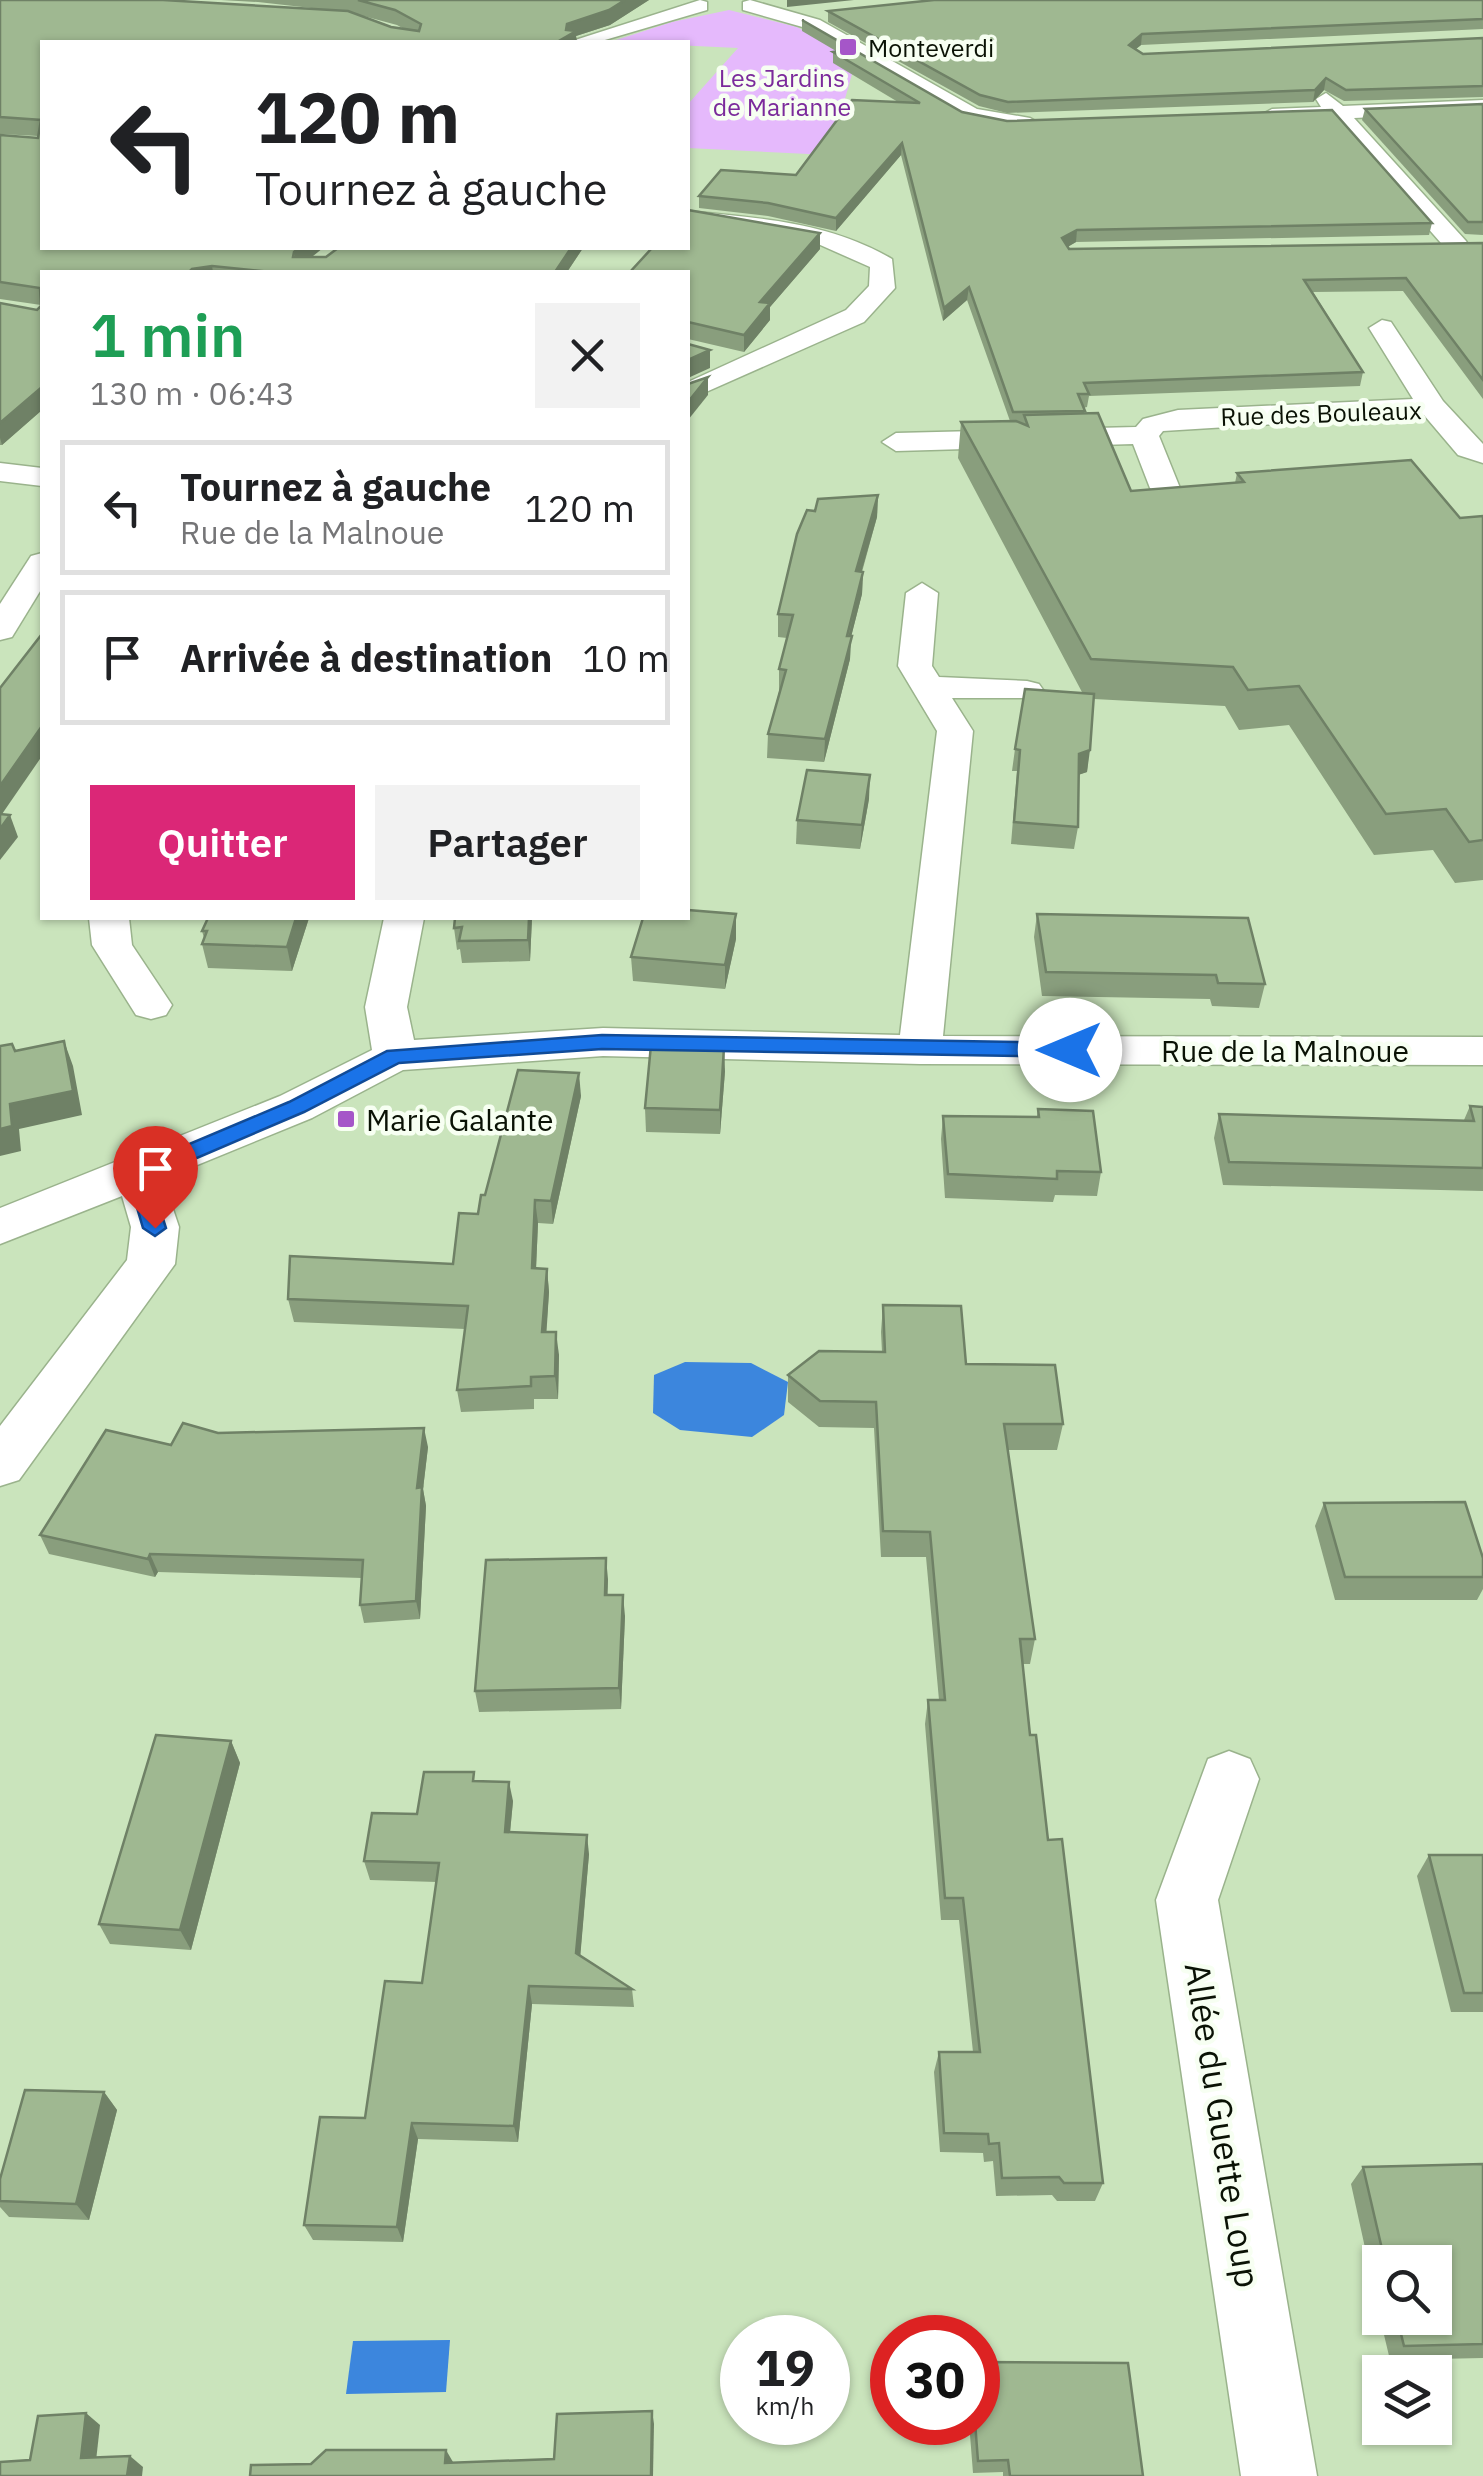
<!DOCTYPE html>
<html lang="fr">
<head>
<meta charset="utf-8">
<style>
	body { margin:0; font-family:"IBM Plex Sans",sans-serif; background:#f2f2f2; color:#202124; height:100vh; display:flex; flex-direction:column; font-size:38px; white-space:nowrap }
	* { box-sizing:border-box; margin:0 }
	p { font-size:32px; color:#757577 }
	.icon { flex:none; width:55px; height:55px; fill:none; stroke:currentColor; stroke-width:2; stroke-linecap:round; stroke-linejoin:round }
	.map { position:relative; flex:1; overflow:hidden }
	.panel { position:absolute; left:40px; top:270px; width:650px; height:650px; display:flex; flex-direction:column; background:#fff; border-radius:0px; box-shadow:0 2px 8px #0004 }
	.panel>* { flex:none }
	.hud { position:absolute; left:40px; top:40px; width:650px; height:210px; border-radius:0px; box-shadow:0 2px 8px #0004; background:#fff; color:#202124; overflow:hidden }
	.buttons { position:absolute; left:1362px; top:2245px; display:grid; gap:20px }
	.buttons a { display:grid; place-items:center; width:90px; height:90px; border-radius:0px; background:#fff; box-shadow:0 2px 8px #0004; font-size:50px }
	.speed { position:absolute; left:720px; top:2315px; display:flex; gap:20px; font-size:50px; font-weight:700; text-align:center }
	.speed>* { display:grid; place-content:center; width:130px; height:130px; border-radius:50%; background:#fff; box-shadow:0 2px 8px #0004; line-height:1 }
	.speed small { font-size:25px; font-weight:400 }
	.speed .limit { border:15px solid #d22; background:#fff; color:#111 }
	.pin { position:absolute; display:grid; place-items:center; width:85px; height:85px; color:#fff; margin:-102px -42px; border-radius:50% 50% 50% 0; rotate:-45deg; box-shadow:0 0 10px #0007 }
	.pin .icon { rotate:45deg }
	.me { position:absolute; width:110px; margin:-55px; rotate:270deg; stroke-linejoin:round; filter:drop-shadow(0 0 8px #0008) }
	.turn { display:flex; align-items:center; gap:35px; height:210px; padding:0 50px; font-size:45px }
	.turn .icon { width:130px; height:130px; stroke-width:2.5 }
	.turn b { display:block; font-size:70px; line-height:85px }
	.round { display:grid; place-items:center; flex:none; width:105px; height:105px; border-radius:0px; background:#f2f2f2 }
	.head { display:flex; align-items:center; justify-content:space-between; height:170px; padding:0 50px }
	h1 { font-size:60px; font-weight:600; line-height:75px; color:#1e9e55 }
	.cta { display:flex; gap:20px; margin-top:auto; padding:20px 50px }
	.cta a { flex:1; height:115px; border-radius:0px; background:#db2777; color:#fff; font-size:40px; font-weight:600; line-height:115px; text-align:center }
	.cta a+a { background:#f2f2f2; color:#202124 }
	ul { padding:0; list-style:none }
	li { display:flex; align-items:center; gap:30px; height:135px; margin:0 20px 15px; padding:0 30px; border:5px solid #e0e0e0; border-radius:0px }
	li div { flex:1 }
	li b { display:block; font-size:38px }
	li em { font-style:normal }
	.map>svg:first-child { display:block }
	.green { fill:#e5b9fc }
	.water { fill:#3c86dd }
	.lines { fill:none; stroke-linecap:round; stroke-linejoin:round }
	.street-casing { stroke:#9ab38c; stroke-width:3 }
	.street { fill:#fff; fill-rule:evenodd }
	.wall { fill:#899e7d; fill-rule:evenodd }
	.shaded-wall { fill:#6f8166 }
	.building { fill:#9fb891; stroke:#6f8166; stroke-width:2.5 }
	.route { fill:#1a73e8; stroke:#114b97; stroke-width:2.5 }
	.poi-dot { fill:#a556c8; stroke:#f7fff2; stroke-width:4 }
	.labels { text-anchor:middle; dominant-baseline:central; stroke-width:9; stroke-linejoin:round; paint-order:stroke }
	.far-poi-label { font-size:25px; fill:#0a1205; stroke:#f7fff2; text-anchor:start }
	.far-park-label { font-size:25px; fill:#7b2a9b; stroke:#f7fff2 }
	.far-street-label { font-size:25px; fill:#0a1205; stroke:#f7fff2 }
	.street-label { font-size:30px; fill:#0a1205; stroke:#f7fff2 }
	.poi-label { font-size:30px; fill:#0a1205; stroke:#f7fff2; text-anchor:start }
	.near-street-label { font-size:35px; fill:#0a1205; stroke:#f7fff2 }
</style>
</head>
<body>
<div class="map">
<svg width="1483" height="2476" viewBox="0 0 1483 2476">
	<rect width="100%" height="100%" fill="#cae4bc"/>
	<polygon class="green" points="729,10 797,27 856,60 829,155 688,148 688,104 738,48 610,42 672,22"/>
	<g class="water">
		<polygon points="685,1362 751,1363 788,1382 784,1415 752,1437 680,1430 653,1413 654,1375"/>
		<polygon points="450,2340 446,2392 346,2394 353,2341"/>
	</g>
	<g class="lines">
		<defs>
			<g id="street">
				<polygon points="700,0 707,2 707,10 598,42 569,42"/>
				<polygon points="750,0 820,20 977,109 1030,118 1041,124 1030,130 963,120 806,28 743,10 743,2"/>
				<polygon points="1326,93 1343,106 1483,100 1483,112 1354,118 1466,241 1469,246 1466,251 1448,251 1332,119 1272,121 1261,115 1272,109 1321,107 1316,99"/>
				<path d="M688 211C759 218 829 222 892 259L895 288 864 322 688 400V382L846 310 869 286 870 267 809 240 688 225Z"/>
				<polygon points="1382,320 1391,322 1443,401 1483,444 1483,463 1458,455 1424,415 1163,431 1159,436 1180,488 1165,497 1150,488 1133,444 896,451 882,442 896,433 1136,427 1143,419 1178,410 1413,399 1369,328"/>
				<polygon points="0,463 42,468 42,486 0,481"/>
				<polygon points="42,553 42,588 12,637 0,640 0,604 31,556"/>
				<polygon points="922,583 938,593 932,666 939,677 1027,681 1039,684 1044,691 1039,698 952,698 973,731 943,1036 1483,1037 1483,1065 920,1064 603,1056 403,1070 312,1118 163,1179 179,1227 175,1264 19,1480 0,1486 0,1426 127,1260 131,1227 122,1196 0,1244 0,1208 280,1096 372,1050 365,1007 384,918 424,918 407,1007 414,1040 603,1028 900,1035 937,731 898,666 906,593"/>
				<polygon points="89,918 129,918 132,945 172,1005 166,1015 151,1019 136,1015 92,945"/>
				<polygon points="1229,1751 1250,1759 1259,1779 1218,1900 1317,2476 1241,2476 1156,1900 1208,1759"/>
			</g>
		</defs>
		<use href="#street" class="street-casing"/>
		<use href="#street" class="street"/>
	</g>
	<g class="wall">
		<path d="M0 0 320 9 258 2 221 0H649L610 25 576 36 577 42H42L311 257 583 248 567 272H42V410L2 445H0V303L37 310 41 305 0 299V301V135L38 138V136L0 134ZM356 14 397 25 404 29 391 27Z"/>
		<polygon points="1483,0 1483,29 1141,45 1136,49 1143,54 1483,38 1483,97 1344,101 1324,90 1313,102 1007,113 979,106 828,22 828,11"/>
		<polygon points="802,20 962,112 1432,223 1429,235 1076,242 1067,247 1069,249 1483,243 1483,399 1403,291 1313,292 1363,372 1360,386 1089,396 1087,407 1083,408 1084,413 1131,491 1235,483 1237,473 1460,518 1483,516 1483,880 1455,883 1433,850 1374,855 1289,725 1239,730 1225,706 1094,699 1087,772 1078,775 1078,827 1074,849 1011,844 1017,771 1012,771 1015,749 1083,694 958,458 961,422 1010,421 967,300 943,321 901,155 836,231 768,216 699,208 699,196 796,175 898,102 833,63 833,52 836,51 802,31"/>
		<polygon points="1483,104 1483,235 1465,234 1362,120 1365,109"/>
		<polygon points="820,233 820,249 770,307 770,320 744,352 688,339 688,272"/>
		<polygon points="878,495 877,517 862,572 863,572 862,594 851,637 850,659 824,762 767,758 768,734 779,692 779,669 787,638 778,637 778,614 815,511"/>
		<polygon points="869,799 860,849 796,844 797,820"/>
		<polygon points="1037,914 1265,984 1259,1008 1212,1006 1210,999 1042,996 1034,937"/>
		<polygon points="309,918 292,971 208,968 202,944 204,938 202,931"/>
		<polygon points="532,918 530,961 462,963 460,949 457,950 454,928"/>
		<polygon points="736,939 725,989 633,981 631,957"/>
		<polygon points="725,1071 720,1134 646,1132 645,1108"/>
		<polygon points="581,1096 553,1224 538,1223 536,1269 547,1269 549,1292 546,1332 559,1355 558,1399 534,1399 534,1409 461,1412 457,1390 465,1329 294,1322 288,1299 453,1264 485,1195"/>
		<polygon points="1470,1106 1483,1107 1483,1191 1223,1185 1214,1138 1219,1114 1464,1120"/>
		<polygon points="1038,1109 1101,1172 1097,1196 1055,1195 1053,1202 945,1198 941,1139 943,1116 1037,1117"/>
		<polygon points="883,1305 966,1364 1063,1424 1057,1450 1008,1450 1035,1639 1030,1664 1022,1664 1030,1735 1103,2183 1095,2201 1057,2201 1052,2195 996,2196 993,2161 984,2162 983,2153 940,2152 934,2072 939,2052 973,2052 959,1920 941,1920 925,1724 928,1700 939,1700 926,1557 881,1557 874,1428 819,1427 788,1402 788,1375 882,1352 881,1332"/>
		<polygon points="218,1433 428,1447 423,1489 426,1506 420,1619 364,1623 360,1605 362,1578 158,1572 155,1577 49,1554 40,1535 171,1445"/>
		<polygon points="1324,1503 1483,1577 1483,1589 1477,1600 1335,1600 1315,1526"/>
		<polygon points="608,1579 607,1595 625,1616 621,1709 479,1712 475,1691"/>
		<polygon points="231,1741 240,1763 191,1950 110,1944 99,1924"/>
		<polygon points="476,1781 513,1801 510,1833 589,1854 580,1956 632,1989 634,2007 532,2004 518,2142 418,2139 403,2242 313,2240 304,2225 365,2118 422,1983 437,1882 370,1880 364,1861 417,1814"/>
		<polygon points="1429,1855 1483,1855 1483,2012 1451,2012 1417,1876"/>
		<polygon points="104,2092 117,2110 89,2220 9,2217 0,2207 0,2179"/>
		<polygon points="1483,2164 1483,2358 1390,2360 1380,2318 1435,2318 1435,2262 1380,2262 1380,2316 1351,2184 1363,2167"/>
		<polygon points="969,2422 978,2422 1143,2476 1003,2476 1003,2472 973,2473"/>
	</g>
	<g class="shaded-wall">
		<polygon points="625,0 649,0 610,25 576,36 577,42 557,42 566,30 567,24"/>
		<polygon points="787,0 854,0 787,7"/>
		<polygon points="1142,34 1141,45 1127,56 1129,45"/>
		<polygon points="1326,78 1324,90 1313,102 1315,90"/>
		<polygon points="902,143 901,155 836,231 836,218"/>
		<polygon points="1077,230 1076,242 1061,251 1062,238"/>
		<polygon points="820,233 820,249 770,307 770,320 744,352 744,335 760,302"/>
		<polygon points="299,248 323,248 297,269 294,252"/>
		<polygon points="571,248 583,248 567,272 555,272"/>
		<polygon points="212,266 213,272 189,272 192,269"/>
		<polygon points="969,287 967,300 943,321 944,308"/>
		<polygon points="710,350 710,368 688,378 688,360"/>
		<polygon points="708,377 708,395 688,420 688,402"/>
		<polygon points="42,387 42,410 2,445 0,438 0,423"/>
		<polygon points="878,495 877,517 855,594 856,571"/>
		<polygon points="863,572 862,594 851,637 850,659 824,762 825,739"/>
		<polygon points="42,726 42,756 0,817 0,786"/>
		<polygon points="1090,750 1087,772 1075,776 1079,754"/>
		<polygon points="870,775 869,799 860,849 862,825"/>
		<polygon points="10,815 18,837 0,860 0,829"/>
		<polygon points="736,914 736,939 725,989 725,965"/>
		<polygon points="296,918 309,918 292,971 287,947"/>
		<polygon points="529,918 532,918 530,961 528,940"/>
		<polygon points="64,1041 73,1066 82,1115 19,1129 21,1151 0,1156 0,1129 10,1104"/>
		<polygon points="724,1047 725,1071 720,1134 720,1110"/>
		<polygon points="579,1073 581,1096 553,1224 551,1201"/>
		<polygon points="535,1200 538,1223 535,1291 532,1268"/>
		<polygon points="547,1269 549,1292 545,1355 542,1332"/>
		<polygon points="556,1332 559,1355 558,1399 555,1376"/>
		<polygon points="424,1428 428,1447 423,1489 426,1506 420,1619 416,1601 417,1488"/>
		<polygon points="150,1554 158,1572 155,1577 148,1559"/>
		<polygon points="606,1558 608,1579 607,1616 605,1595"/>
		<polygon points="623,1595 625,1616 621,1709 619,1688"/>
		<polygon points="231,1741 240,1763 191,1950 180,1930"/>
		<polygon points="509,1782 513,1801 508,1852 505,1832"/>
		<polygon points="587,1835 589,1854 579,1971 576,1953"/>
		<polygon points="529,1986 532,2004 518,2142 514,2126"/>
		<polygon points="104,2092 117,2110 89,2220 76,2204"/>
		<polygon points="412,2123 418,2139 403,2242 397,2227"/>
		<polygon points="652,2411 654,2424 653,2476 651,2476"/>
		<polygon points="86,2413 100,2425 95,2470 81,2458"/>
		<polygon points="446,2450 453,2462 445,2463"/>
		<polygon points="130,2456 143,2467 142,2476 127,2476"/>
	</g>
	<g class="building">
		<polygon points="0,0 163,0 348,11 391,27 419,31 421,24 395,10 358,0 625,0 609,10 567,24 566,30 576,31 557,42 42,42 42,248 299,248 294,252 293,257 326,257 338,248 571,248 555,272 271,272 212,266 192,269 189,272 42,272 42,387 0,423 0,303 37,310 41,306 40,288 0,282 0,135 38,138 41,120 0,117"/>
		<polygon points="934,0 1483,0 1483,19 1142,34 1129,45 1143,54 1483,38 1483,86 1346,90 1326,78 1315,90 1008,102 980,95 828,11"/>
		<polygon points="802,20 962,112 1007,121 1332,110 1432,223 1077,230 1062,238 1069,249 1483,243 1483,380 1406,278 1304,280 1363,372 1084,383 1089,394 1078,394 1085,411 1013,412 969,287 944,308 902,143 836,218 768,203 699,196 721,170 796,175 852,100 920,103 833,52 852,49"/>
		<polygon points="1483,104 1483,222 1468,222 1365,109"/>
		<polygon points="688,210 820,233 760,302 770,303 744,335 688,322 688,272 630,272 652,248 688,248"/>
		<polygon points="688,344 710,350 688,360"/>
		<polygon points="708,377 688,402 688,384"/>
		<polygon points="1098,413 1131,491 1244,482 1237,473 1411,460 1460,518 1483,516 1483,840 1469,842 1446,809 1386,814 1299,686 1248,690 1233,667 1091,659 961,422 1016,421 1028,426 1024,415"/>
		<polygon points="878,495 856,571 863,572 847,636 852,636 825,739 768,734 786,670 779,669 793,615 778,614 797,534 807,510 815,511 818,499"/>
		<polygon points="42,634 42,726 0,786 0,688"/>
		<polygon points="1025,689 1094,694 1090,750 1079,754 1078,827 1014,822 1020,750 1015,749"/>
		<polygon points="807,770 870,775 862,825 797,820"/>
		<polygon points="0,814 10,815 0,829"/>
		<polygon points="688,910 736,914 725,965 631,957 643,918 688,918"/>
		<polygon points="1037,914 1248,918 1265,984 1218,983 1216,975 1046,972"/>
		<polygon points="208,918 296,918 287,947 202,944 207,931 202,931"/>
		<polygon points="455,918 529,918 528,940 459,941 462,927 454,928"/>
		<polygon points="64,1041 73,1091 10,1104 12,1126 0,1129 0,1046 12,1044 15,1051"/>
		<polygon points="651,1045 724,1047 720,1110 645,1108"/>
		<polygon points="518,1070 579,1073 551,1201 535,1200 532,1268 547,1269 542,1332 556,1332 555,1376 531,1377 531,1386 457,1390 468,1306 288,1299 290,1256 453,1264 459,1213 478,1214 481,1195 485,1195"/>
		<polygon points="1470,1106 1483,1107 1483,1168 1229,1162 1219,1114 1474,1121"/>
		<polygon points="1038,1109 1093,1111 1101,1172 1057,1171 1057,1179 948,1174 943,1116 1039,1117"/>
		<polygon points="883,1305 961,1306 966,1364 1055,1365 1063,1424 1004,1424 1035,1639 1020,1639 1030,1735 1036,1735 1048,1840 1062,1839 1103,2183 1064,2183 1059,2177 1002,2178 999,2143 989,2144 988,2134 944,2133 939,2052 980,2052 963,1898 945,1898 928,1700 945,1700 930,1532 883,1531 876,1402 820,1401 788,1375 819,1351 885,1352"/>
		<polygon points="183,1423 218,1433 424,1428 417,1488 422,1487 416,1601 360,1605 363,1560 150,1554 148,1559 40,1535 106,1430 171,1445"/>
		<polygon points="1465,1502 1483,1558 1483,1577 1345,1577 1324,1503"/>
		<polygon points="606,1558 605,1595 623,1595 619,1688 475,1691 486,1560"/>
		<polygon points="156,1735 231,1741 180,1930 99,1924"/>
		<polygon points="424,1772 474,1772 473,1781 509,1782 505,1832 587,1835 576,1953 632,1989 529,1986 514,2126 412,2123 397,2227 304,2225 320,2117 365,2118 385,1981 422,1983 439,1863 364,1861 372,1813 417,1814"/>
		<polygon points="1429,1855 1483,1855 1483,1993 1464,1993"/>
		<polygon points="25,2090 104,2092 76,2204 0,2201 0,2179"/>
		<polygon points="1483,2164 1483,2344 1404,2346 1397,2318 1435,2318 1435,2262 1385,2262 1363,2167"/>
		<polygon points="978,2362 1128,2363 1143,2476 1010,2476 1008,2460 978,2461 975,2422 978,2422"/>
		<polygon points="652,2411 651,2476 250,2476 251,2465 311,2464 326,2450 446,2450 445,2463 554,2459 557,2414"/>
		<polygon points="86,2413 81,2458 130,2456 127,2476 0,2476 0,2462 30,2460 38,2416"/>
	</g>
	<polygon class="route" points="602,1035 1070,1043 1080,1050 1070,1057 602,1049 399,1063 304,1112 150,1178 166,1228 155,1236 143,1228 127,1174 130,1169 289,1102 387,1051"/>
	<g class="poi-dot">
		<rect x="838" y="37" width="20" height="20" rx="5"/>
		<rect x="336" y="1109" width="20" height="20" rx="5"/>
	</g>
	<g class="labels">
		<g class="far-poi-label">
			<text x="868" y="47">Monteverdi</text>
		</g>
		<g class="far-park-label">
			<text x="782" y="77">Les Jardins<tspan x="782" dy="29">de Marianne</tspan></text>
		</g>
		<g class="far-street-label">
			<text transform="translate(1321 413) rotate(-2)">Rue des Bouleaux</text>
		</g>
		<g class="street-label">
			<text x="1285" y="1050">Rue de la Malnoue</text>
		</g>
		<g class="poi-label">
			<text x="366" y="1119">Marie Galante</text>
		</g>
		<g class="near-street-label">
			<text transform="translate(1223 2125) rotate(81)">Allée du Guette Loup</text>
		</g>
	</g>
</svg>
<div class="buttons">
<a><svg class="icon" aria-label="search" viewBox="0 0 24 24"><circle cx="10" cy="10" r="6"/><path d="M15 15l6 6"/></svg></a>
<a><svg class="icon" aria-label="layers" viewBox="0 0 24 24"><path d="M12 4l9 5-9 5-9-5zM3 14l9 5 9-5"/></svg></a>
</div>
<div class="speed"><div>19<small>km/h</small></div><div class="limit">30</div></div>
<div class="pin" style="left:155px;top:1228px;background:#d93025"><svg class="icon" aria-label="arrive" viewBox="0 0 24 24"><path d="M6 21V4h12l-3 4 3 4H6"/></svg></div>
<svg class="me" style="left:1070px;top:1050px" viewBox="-20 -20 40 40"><circle r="19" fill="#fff"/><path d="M0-13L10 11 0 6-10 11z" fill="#1a73e8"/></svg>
<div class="hud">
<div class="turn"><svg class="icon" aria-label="left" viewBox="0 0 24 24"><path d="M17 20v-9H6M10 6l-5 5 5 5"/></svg><div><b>120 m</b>Tournez à gauche</div></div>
</div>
<section class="panel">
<div class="head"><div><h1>1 min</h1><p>130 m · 06:43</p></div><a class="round"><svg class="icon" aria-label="close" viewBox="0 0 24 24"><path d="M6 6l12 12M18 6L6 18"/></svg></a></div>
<ul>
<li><svg class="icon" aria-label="left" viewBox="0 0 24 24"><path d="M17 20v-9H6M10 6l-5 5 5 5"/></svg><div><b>Tournez à gauche</b><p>Rue de la Malnoue</p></div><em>120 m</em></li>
<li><svg class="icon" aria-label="arrive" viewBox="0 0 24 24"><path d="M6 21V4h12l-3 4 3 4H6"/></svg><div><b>Arrivée à destination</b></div><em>10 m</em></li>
</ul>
<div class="cta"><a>Quitter</a><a>Partager</a></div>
</section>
</div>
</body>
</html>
